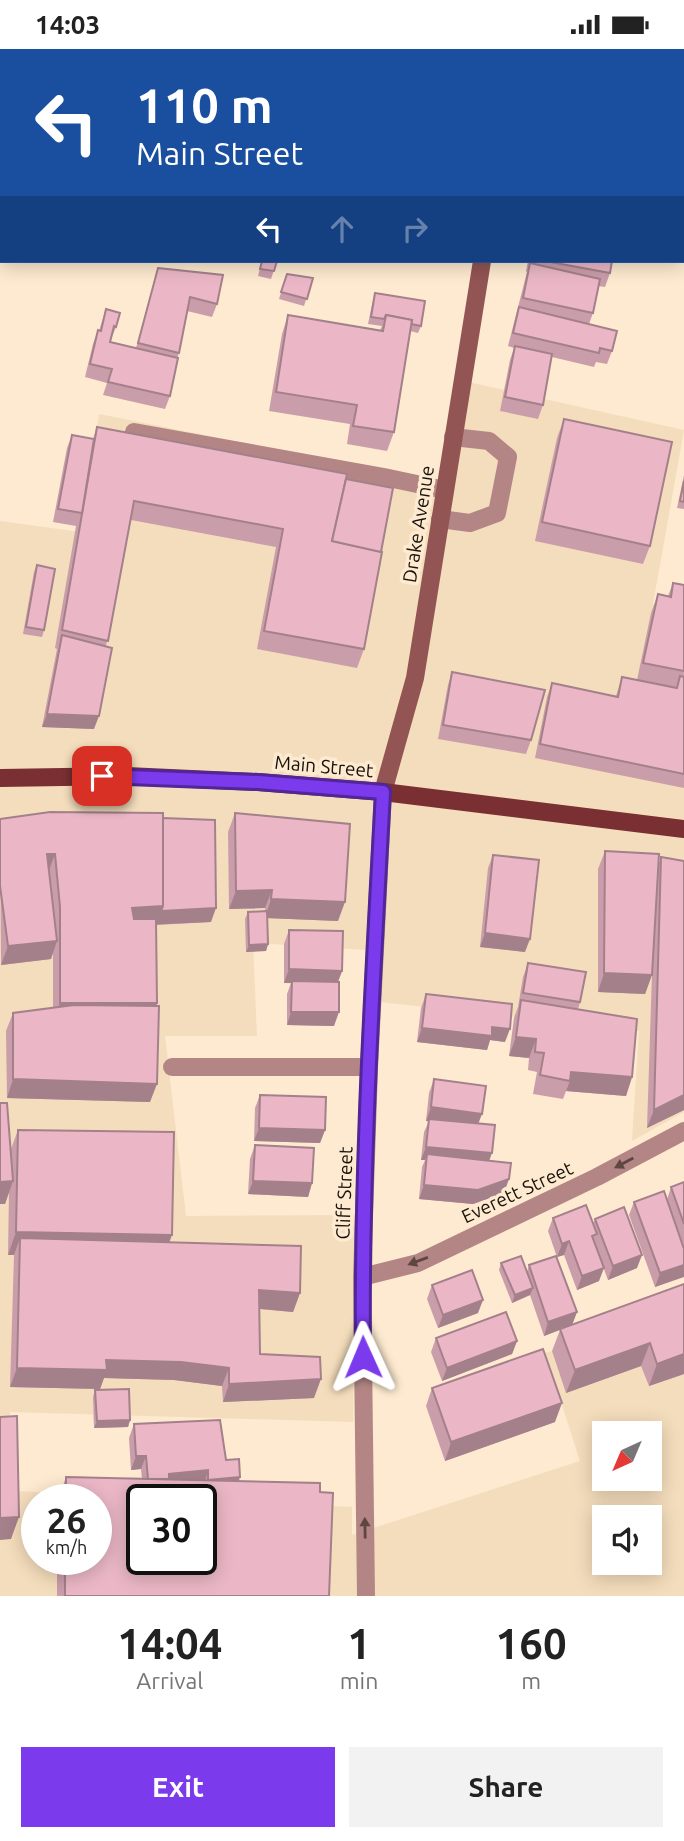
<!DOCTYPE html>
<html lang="en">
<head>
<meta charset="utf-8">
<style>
	body { margin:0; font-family:Ubuntu,sans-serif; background:#f2f2f2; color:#222; height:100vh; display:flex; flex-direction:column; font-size:26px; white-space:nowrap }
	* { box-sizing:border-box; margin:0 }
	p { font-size:23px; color:#767676 }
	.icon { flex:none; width:38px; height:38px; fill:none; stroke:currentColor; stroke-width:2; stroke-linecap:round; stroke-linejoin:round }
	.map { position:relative; height:1547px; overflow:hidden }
	.panel { display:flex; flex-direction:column; background:#fff; flex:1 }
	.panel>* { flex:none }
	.hud { position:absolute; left:0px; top:0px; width:684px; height:214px; box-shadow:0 4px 18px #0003; background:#1a4fa0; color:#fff; overflow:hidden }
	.needle { width:46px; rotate:224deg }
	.fabs { position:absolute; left:592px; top:1372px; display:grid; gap:14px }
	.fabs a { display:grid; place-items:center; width:70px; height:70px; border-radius:0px; background:#fff; box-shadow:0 4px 18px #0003; font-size:35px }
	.speed { position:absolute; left:21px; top:1435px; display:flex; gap:14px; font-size:35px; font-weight:700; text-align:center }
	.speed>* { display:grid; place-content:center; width:91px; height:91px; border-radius:50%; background:#fff; box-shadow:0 4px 18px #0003; line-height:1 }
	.speed small { font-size:18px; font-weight:400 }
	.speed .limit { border:4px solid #111; border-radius:10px; background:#fff; color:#111 }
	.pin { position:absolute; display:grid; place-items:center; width:60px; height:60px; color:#fff; margin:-30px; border-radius:14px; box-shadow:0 4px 10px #0006 }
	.me { position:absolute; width:77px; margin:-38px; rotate:359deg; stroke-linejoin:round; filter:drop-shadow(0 0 5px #0008) }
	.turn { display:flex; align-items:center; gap:24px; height:147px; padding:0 21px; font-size:32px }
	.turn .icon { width:91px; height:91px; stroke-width:2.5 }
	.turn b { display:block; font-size:49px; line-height:60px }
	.lanes { display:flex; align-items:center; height:66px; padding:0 21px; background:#0003; justify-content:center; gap:35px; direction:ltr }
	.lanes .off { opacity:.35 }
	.eta { display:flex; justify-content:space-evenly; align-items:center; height:119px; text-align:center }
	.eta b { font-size:42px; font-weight:700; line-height:49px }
	.primary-button { display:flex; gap:14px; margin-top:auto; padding:14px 21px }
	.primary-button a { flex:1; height:80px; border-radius:0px; background:#7c3aed; color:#fff; font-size:28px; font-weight:700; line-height:80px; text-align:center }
	.primary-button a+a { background:#f2f2f2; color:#222 }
	.status { display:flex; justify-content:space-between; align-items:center; height:49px; padding:0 35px; background:#fff; direction:ltr }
	.status svg { height:19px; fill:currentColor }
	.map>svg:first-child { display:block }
	.built { fill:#f4ddbc; fill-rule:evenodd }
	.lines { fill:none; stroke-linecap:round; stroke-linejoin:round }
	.lane { stroke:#b38685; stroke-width:18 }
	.street { stroke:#b38685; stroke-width:18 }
	.secondary { stroke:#935454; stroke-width:18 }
	.primary { stroke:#7a2f32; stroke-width:18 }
	.wall { fill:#ca9daa }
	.shaded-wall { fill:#a4808b }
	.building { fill:#ebb7c6; stroke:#a4808b; stroke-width:2; fill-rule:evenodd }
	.oneway { fill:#5e4641 }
	.route-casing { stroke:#51269a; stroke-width:18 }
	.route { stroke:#7c3aed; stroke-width:12 }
	.labels { text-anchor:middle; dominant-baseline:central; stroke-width:7; stroke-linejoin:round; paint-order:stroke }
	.street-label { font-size:19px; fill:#181209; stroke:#fdead0 }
</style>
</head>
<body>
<div class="status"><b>14:03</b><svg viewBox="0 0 49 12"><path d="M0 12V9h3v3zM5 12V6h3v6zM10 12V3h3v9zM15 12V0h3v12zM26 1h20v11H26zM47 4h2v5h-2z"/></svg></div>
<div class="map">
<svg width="684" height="1547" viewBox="0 0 684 1547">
	<rect width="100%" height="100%" fill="#fdead0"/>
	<path class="built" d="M459 331 684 381 653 555 684 560V1063L632 1092 639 982 380 953 383 902 253 894 257 987H165L186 1167 357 1166 353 1373 10 1363 16 1442 352 1458V1486L580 1412 545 1304 684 1262V1547H0V472L81 483 99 365 441 433ZM604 1384H649V1430H604ZM37 1451H96V1510H37ZM142 1451H201V1510H142ZM604 1468H649V1514H604Z"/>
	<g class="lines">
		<g class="lane">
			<polyline points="134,383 384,428 445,441"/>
			<polyline points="440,470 470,474 497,464 508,408 489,392 453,388"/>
			<polyline points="172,1018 369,1018"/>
		</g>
		<g class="street">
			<polyline points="362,1228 418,1214 597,1128 684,1082"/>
			<polyline points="366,1547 362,1228 369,1018 383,743"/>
		</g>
		<g class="secondary">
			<polyline points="520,2 521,0"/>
			<polyline points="383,743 415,629 482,212"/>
		</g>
		<polyline class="primary" points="0,729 127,727 258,733 383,743 684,780"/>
	</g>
	<g class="wall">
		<polygon points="399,0 455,0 454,2 409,2"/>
		<polygon points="647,0 684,0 684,9 682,9 682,2 654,2"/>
		<rect x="0" y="5" width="2" height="45"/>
		<polygon points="684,71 684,104 682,103 682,78"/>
		<polygon points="262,212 277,212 271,230 258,227"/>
		<polygon points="528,212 612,212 610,224 605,238 598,237 593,264 589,275 612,302 607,315 596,313 594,318 552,308 543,356 538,370 500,362 510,311 514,299 508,297 527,223 526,222"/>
		<polygon points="158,219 217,255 212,268 187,262 170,347 165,360 103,346 107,334 85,328 93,295 98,281 99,282 106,260 116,278 110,293 136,299 154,233"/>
		<polygon points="287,225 313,229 304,257 279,250"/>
		<polygon points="375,244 421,277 418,284 410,282 394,383 387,402 347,395 350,375 269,362 282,285 288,266 380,281 382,277 368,275 373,251"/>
		<polygon points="564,370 650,497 643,515 535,492 557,389"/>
		<polygon points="97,378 346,430 364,600 357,619 257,600 276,498 131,471 106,597 94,680 42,678 57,600 55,599 76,477 53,473 67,399 72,386 93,390"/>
		<polygon points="684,426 684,460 677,459"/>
		<polygon points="37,516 44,581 42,588 23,585 34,523"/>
		<polygon points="673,534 684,536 684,739 535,709 547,648 552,634 616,647 622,628 637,631 651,564 658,545 668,547"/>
		<polygon points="452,623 531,691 526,705 438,690 448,636"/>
		<polygon points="235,764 338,872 267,869 268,895 266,902 246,903 245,870 248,863 265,862 265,859 229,860 228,783"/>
		<polygon points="163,769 211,873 156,876 157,954 150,1053 7,1049 6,982 13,964 53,959 53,902 51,910 1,916 0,770"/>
		<polygon points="605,802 658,817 661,808 684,812 684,1061 647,1079 652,925 645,945 598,943 598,820"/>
		<polygon points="493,806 525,903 480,898 488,819"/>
		<polygon points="289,881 342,922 338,933 334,977 287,976 287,945 291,934 284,934 284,895"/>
		<polygon points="528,914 580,953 578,960 632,1028 626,1047 566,1042 563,1050 533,1045 537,1023 528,1021 529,1009 509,1007 514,969 518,958 523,928"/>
		<polygon points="426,945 505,993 490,991 487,1001 417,993 421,959"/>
		<polygon points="434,1030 479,1075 489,1112 504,1144 473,1155 419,1150 422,1118 425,1111 421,1111 424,1083 429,1072 426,1072 429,1044"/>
		<polygon points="260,1046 325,1081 320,1094 254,1092 255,1059"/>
		<polygon points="18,1081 170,1193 300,1244 293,1263 259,1260 260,1305 314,1349 223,1353 222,1337 174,1331 104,1329 100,1340 10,1338 14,1206 8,1206 9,1143 5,1155 11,1100"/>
		<polygon points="255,1096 312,1134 308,1148 248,1145 250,1110"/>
		<polygon points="684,1133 684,1227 655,1238 629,1166 634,1153 667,1151 671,1138"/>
		<polygon points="553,1169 593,1174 595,1170 637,1219 608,1231 595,1196 599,1232 577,1241 564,1206 557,1208 548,1182"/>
		<polygon points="501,1214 527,1223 529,1216 577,1263 572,1276 684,1235 684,1325 649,1337 641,1317 566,1344 552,1302 560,1281 544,1287 530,1246 512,1254 499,1221"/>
		<polygon points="432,1236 478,1264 438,1279 427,1250"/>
		<polygon points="436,1289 517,1292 512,1305 442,1332 431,1303"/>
		<polygon points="432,1339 555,1373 445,1412 426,1357"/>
		<polygon points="95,1341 130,1371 128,1378 94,1379 93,1348"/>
		<polygon points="134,1375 226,1411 239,1432 320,1443 329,1547 57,1547 57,1510 96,1510 96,1451 58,1451 66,1428 142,1430 141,1420 131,1421 129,1389"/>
	</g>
	<g class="shaded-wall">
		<polygon points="47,665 99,667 94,680 42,678"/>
		<polygon points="47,805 55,805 48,824"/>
		<polygon points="272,841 265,859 229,860 236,842"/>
		<polygon points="271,850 345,853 338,872 265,869"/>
		<polygon points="163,857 216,859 211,873 125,877 132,859"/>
		<polygon points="485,884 530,890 525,903 480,898"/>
		<polygon points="57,892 51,910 1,916 8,897"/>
		<polygon points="268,895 266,902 246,903 249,896"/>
		<polygon points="289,920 342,922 337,935 284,934"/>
		<polygon points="604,924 652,926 645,945 598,943"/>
		<polygon points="60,954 157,954 150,973 53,972"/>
		<polygon points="291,963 339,963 334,977 287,976"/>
		<polygon points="492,978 510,980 505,993 490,991 487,1001 417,993 422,979"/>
		<polygon points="516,988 536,990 529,1009 509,1007"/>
		<polygon points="571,1023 632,1028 626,1047 566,1042 570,1032"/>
		<polygon points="13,1030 157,1035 150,1053 7,1049"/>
		<polygon points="684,1046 684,1061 647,1079 654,1061"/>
		<polygon points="431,1058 482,1065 477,1078 426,1072"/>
		<polygon points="259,1079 325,1081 320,1094 254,1092"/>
		<polygon points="426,1098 492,1104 487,1118 427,1105 425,1111 421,1111"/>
		<polygon points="509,1130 504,1144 473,1155 419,1150 424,1136"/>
		<polygon points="13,1132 5,1155 0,1155 0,1133"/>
		<polygon points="253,1132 312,1134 308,1148 248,1145"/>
		<polygon points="16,1183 172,1186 164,1208 20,1189 14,1206 8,1206"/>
		<polygon points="569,1192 564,1206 557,1208 562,1195"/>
		<polygon points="642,1206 637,1219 608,1231 613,1217"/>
		<polygon points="684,1216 684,1228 655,1238 660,1224"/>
		<polygon points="604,1219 599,1232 577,1241 582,1227"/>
		<polygon points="533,1239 530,1246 512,1254 515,1246"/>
		<polygon points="259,1241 300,1244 293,1263 252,1259"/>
		<polygon points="483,1251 478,1264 438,1279 443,1266"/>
		<polygon points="577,1263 572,1276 544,1287 548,1273"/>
		<polygon points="517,1292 512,1305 442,1332 447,1319"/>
		<polygon points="650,1294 641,1317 566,1344 575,1321"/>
		<polygon points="684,1305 684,1325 649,1337 657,1315"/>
		<polygon points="106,1311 181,1313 229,1319 222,1337 174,1331 104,1329 100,1340 10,1338 17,1319"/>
		<polygon points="321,1330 314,1349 223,1353 229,1335"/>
		<polygon points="562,1354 555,1373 445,1412 451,1393"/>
		<polygon points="130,1371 128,1378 94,1379 97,1372"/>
		<polygon points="136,1407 146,1407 141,1420 131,1421"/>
		<polygon points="208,1421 204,1435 167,1438 169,1425"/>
		<polygon points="240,1428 236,1442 208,1431"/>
		<polygon points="19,1468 11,1490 0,1491 0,1469"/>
	</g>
	<g class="building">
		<polygon points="0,5 2,5 2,36 0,35"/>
		<polygon points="0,162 2,162 2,193 0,192"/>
		<polygon points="262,212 277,212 274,222 260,220"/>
		<polygon points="545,212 612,212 610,224"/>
		<polygon points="530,214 600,230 593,264 523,249"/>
		<polygon points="158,219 223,226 217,255 190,248 179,304 138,294"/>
		<polygon points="287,225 313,229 307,250 281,243"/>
		<polygon points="375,244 425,252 421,277 411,275 412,271 386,266 384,270 371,268"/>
		<polygon points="519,258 617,282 612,302 600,299 599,304 513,284"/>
		<polygon points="106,260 120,264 116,278 114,277 110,293 178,309 170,347 108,333 112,320 90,315 98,281 101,282"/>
		<polygon points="288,266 383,282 386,266 412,271 394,383 353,377 357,356 276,343"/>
		<polygon points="515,297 552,305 543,356 505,348"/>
		<polygon points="564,370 672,393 650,497 542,473"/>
		<polygon points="97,378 347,425 332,492 382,503 364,600 264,582 283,480 134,452 108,592 62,581"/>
		<polygon points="72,386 94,390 82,464 58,460"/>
		<polygon points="346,430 393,439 381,503 332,492"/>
		<polygon points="684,432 684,453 680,452"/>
		<polygon points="37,516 55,520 44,581 26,578"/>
		<polygon points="673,534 684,536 684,622 643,614 658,545 671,548"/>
		<polygon points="62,586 112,599 99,667 47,665"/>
		<polygon points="452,623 545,641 531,691 443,676"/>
		<polygon points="680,627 684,628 684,725 540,695 552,634 618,648 622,628 677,639"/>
		<polygon points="50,763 163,764 163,857 132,859 134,870 156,870 157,954 60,954 60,858 55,805 47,805 57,892 8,897 0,837 0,770"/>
		<polygon points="235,764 350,775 345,853 271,850 272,841 236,842"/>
		<polygon points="163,769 215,771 216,859 161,862 163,857"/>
		<polygon points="605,802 659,805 652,926 604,924"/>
		<polygon points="493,806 539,811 530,890 485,884"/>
		<polygon points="661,808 684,812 684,1046 654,1061"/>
		<polygon points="267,862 268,895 249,896 248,863"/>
		<polygon points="289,881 343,882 342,922 289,920"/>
		<polygon points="528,914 586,923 580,953 523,944"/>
		<polygon points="292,932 339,933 339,963 291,963"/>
		<polygon points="426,945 512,955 510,980 492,978 492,987 422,979"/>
		<polygon points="521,951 637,970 632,1028 571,1023 570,1032 540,1026 544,1004 535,1003 536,990 516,988"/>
		<polygon points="74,956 159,957 157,1035 13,1030 13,964"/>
		<polygon points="434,1030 486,1037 482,1065 431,1058"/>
		<polygon points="260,1046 326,1048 325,1081 259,1079"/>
		<polygon points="0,1054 7,1054 13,1132 0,1133"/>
		<polygon points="429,1070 495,1076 492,1104 426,1098"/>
		<polygon points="18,1081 174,1083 172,1186 16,1183"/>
		<polygon points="255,1096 314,1099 312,1134 253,1132"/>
		<polygon points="427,1105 511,1114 509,1130 478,1141 424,1136"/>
		<polygon points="684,1133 684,1175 671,1138"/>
		<polygon points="664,1142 684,1200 684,1216 660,1224 634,1153"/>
		<polygon points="586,1156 597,1185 592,1187 604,1219 582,1227 569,1192 562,1195 553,1169"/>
		<polygon points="624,1158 642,1206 613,1217 595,1170"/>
		<polygon points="20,1189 301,1197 300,1244 259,1241 260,1305 320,1308 321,1330 229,1335 229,1319 181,1313 106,1311 107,1321 17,1319"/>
		<polygon points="521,1207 533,1239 515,1246 501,1214"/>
		<polygon points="556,1207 577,1263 548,1273 529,1216"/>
		<polygon points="472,1221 483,1251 443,1266 432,1236"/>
		<polygon points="684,1235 684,1305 657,1315 650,1294 575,1321 560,1280"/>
		<polygon points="506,1263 517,1292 447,1319 436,1289"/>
		<polygon points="543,1300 562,1354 451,1393 432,1339"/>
		<polygon points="129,1340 130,1371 97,1372 95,1341"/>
		<polygon points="17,1367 19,1468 0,1469 0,1368"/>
		<polygon points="220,1371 226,1411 239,1410 240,1428 208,1431 208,1421 169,1425 169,1430 148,1430 146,1407 136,1407 134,1375"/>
		<path d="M66 1428 320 1434V1443L333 1444 329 1547H65V1510H96V1451H66ZM142 1451H201V1510H142Z"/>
	</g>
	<defs><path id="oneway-solid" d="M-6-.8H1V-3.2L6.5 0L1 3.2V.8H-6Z" transform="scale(1.75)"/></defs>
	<g class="oneway">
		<use href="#oneway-solid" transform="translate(624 1114) rotate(152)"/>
		<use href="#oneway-solid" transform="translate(418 1212) rotate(160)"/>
		<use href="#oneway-solid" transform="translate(365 1479) rotate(-91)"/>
	</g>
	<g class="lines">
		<defs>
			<path id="route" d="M102 727 258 733 383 743C373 931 361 1119 363 1308"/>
		</defs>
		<use href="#route" class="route-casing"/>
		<use href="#route" class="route"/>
	</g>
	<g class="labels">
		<g class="street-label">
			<text transform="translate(418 475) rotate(-81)">Drake Avenue</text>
			<text transform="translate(324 717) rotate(5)">Main Street</text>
			<text transform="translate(517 1143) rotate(-25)">Everett Street</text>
			<text transform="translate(344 1144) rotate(-88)">Cliff Street</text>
		</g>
	</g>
</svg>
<div class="fabs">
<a><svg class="needle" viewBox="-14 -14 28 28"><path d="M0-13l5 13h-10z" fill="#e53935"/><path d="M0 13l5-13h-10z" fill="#767676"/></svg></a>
<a><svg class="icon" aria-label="sound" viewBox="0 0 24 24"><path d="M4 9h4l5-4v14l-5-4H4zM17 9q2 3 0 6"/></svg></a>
</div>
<div class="speed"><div>26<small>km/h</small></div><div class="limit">30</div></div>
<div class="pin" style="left:102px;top:727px;background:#d93025"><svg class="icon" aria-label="arrive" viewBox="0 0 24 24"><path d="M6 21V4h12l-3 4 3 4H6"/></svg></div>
<svg class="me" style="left:363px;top:1308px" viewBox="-20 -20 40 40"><path d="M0-17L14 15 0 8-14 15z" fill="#7c3aed" stroke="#fff" stroke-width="4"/></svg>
<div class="hud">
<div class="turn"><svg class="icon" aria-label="left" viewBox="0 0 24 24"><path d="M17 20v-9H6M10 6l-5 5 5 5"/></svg><div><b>110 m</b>Main Street</div></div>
<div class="lanes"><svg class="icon" aria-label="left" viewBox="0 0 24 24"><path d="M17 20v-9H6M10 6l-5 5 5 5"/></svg><svg class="icon off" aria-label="ahead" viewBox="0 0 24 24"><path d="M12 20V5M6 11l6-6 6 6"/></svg><svg class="icon off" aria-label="right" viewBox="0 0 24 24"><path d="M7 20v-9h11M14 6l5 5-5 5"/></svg></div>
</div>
</div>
<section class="panel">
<div class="eta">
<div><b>14:04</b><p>Arrival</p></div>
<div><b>1</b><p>min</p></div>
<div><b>160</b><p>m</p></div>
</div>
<div class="primary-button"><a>Exit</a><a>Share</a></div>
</section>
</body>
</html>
